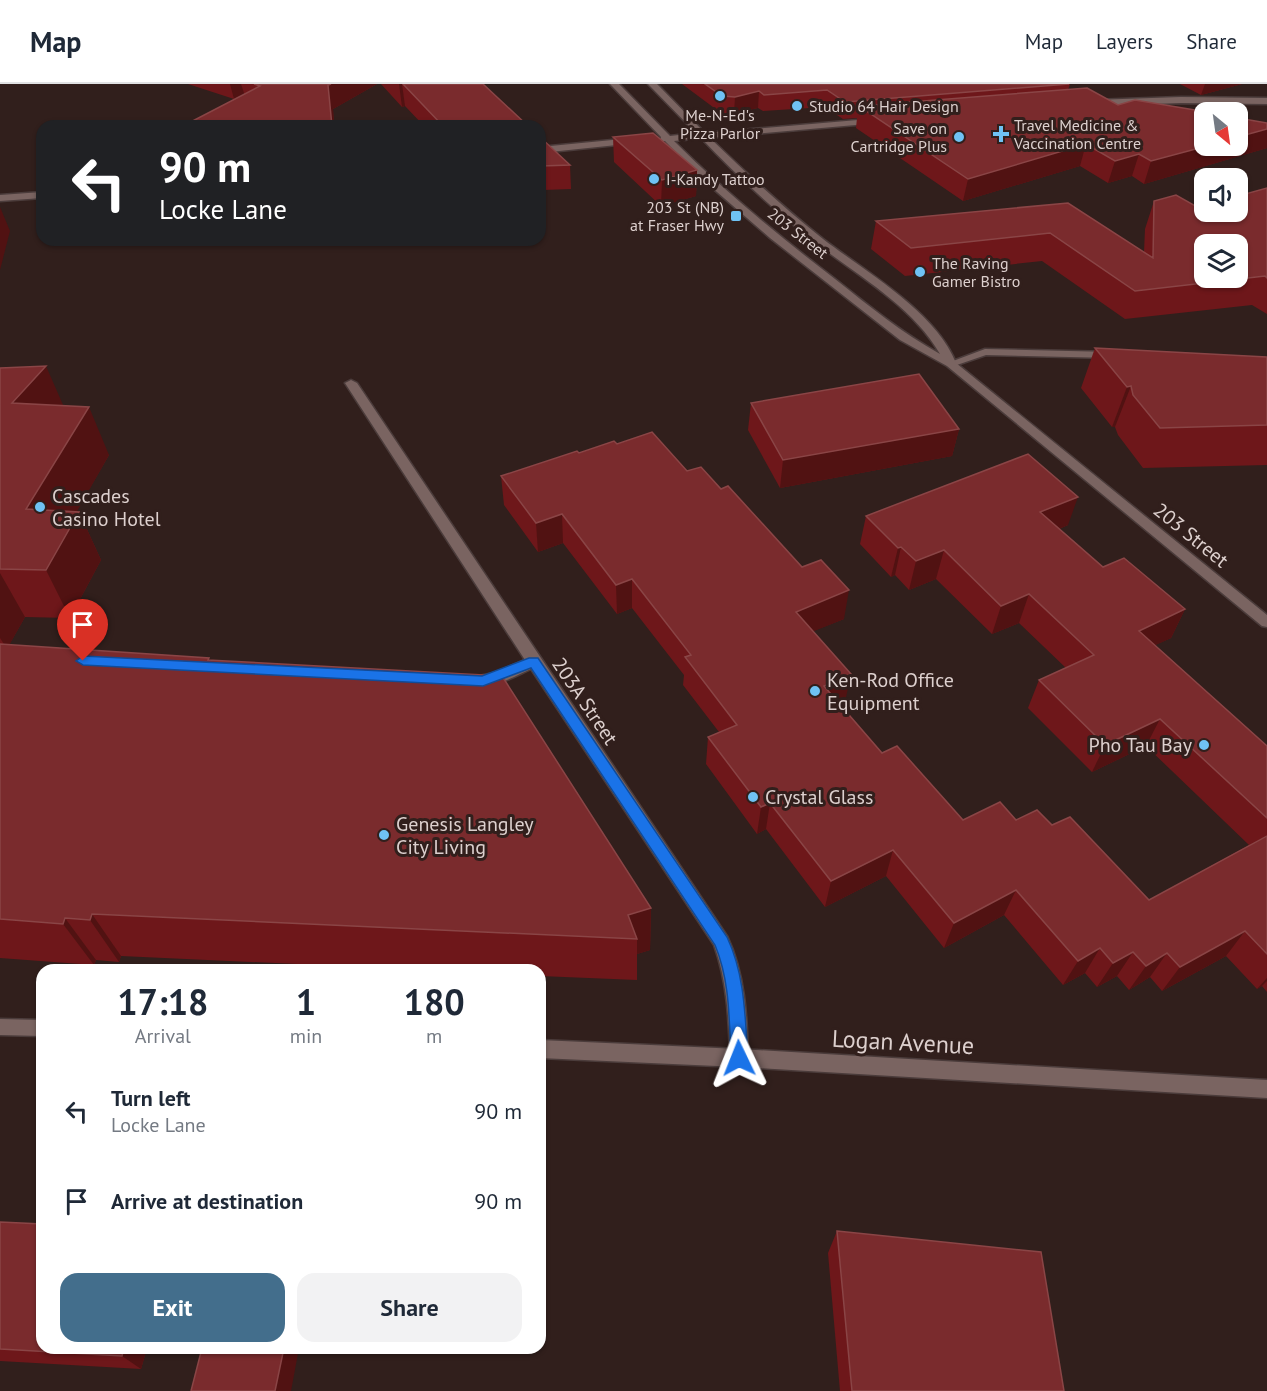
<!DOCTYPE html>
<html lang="en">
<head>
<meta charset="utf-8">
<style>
	body { margin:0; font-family:"PT Sans",sans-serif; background:#f2f2f3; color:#1f2937; height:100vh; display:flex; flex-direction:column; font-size:22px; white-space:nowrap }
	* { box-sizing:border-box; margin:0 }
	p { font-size:20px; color:#747a83 }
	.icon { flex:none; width:33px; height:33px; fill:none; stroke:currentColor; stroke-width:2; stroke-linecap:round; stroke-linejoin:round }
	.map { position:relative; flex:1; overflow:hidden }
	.side { position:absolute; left:36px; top:880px; width:510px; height:390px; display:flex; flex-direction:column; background:#fff; border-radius:18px; box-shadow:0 2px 4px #0004 }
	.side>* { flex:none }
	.banner { position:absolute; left:36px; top:36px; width:510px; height:126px; border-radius:18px; box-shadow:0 2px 4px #0004; background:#202124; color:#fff; overflow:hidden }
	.needle { width:39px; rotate:151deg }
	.controls { position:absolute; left:1194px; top:18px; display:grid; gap:12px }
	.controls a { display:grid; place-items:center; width:54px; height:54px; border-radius:12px; background:#fff; box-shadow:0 2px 4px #0004; font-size:30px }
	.pin { position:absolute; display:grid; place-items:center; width:51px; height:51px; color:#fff; margin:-62px -26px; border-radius:50% 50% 50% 0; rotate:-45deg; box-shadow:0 0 6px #0007 }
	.pin .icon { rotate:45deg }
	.me { position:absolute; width:66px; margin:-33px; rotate:358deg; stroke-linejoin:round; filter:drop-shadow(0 0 4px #0008) }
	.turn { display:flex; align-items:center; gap:21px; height:126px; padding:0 24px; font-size:27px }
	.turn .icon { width:78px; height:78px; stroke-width:2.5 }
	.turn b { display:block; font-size:42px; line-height:51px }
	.eta { display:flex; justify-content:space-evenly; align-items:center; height:102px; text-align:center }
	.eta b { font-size:36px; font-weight:600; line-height:42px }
	.button { display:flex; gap:12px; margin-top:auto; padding:12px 24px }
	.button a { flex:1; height:69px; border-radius:18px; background:#436e8c; color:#fff; font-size:24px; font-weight:600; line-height:69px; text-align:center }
	.button a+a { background:#f2f2f3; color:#1f2937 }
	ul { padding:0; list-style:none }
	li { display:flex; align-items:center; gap:18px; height:90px; padding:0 24px }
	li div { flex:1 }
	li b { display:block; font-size:22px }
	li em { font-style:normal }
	header { display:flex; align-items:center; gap:36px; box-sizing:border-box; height:84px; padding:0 30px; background:#fff; border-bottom:2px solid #e0e1e3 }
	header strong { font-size:28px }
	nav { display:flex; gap:33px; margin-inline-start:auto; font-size:21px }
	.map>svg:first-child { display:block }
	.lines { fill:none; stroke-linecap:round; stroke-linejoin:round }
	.minor-casing { stroke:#4b3c3b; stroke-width:3 }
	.tertiary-casing { stroke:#4b3c3b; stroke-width:3 }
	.secondary-casing { stroke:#4b3c3b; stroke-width:3 }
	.minor { fill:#7a6461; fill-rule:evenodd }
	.tertiary { fill:#7a6461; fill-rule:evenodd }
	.secondary { fill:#7a6461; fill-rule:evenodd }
	.wall { fill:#6e171a }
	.shaded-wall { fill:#511212 }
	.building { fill:#7a2b2d; stroke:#8a4546; stroke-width:1.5; fill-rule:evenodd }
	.route { fill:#1a73e8; stroke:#114b97; stroke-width:1.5 }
	.poi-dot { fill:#6fc2f4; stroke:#311f1c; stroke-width:2 }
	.labels { text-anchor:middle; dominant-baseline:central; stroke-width:6; stroke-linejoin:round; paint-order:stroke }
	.far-poi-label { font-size:16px; fill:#ddd0ce; stroke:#311f1c; text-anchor:start }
	.far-street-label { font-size:16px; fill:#ddd0ce; stroke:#311f1c }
	.poi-label { font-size:20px; fill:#ddd0ce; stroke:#311f1c; text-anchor:start }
	.street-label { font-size:20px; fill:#ddd0ce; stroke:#311f1c }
	.near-street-label { font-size:24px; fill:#ddd0ce; stroke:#311f1c }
</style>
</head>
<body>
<header>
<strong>Map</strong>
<nav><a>Map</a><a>Layers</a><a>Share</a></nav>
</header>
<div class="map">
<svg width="1267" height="1307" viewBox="0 0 1267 1307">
	<rect width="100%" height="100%" fill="#311f1c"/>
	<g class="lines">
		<defs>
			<path id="minor" d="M351 296 357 299 727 852C745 890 747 932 748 974L745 980 739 983 733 980 730 974C729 935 727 897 714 861L531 585C515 592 492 606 474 601L472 597 474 593 494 589 525 576 345 299Z"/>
			<polygon id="tertiary" points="985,265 1112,268 1118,271 1112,274 986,271 951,283 945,280"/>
			<g id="secondary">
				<path d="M610 0H619L670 52 696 49 648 0H657L705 49 881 34V38L878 39 710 54C746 89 783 123 823 155 866 188 936 228 956 279L1267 531V543L1262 542 947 282 900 256 770 154 702 95 665 57H660L661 53ZM701 54C737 92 776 128 817 160 860 193 913 223 940 270 902 249 869 222 835 195 779 152 724 107 674 57Z"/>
				<polygon points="1181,13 1267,14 1267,20 1181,19 1093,22 1089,19 1093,16"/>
				<polygon points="633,54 637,57 636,59 540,69 540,63"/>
				<polygon points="42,108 42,114 0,117 0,111"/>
				<polygon points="0,935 42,936 42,952 0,951"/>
				<polygon points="540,956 739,965 1267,996 1267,1014 739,983 540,974"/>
			</g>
		</defs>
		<use href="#minor" class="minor-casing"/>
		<use href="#tertiary" class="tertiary-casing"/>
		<use href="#secondary" class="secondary-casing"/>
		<use href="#minor" class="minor"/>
		<use href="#tertiary" class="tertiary"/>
		<use href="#secondary" class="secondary"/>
	</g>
	<g class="wall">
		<polygon points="188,0 377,0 333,25 334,42 183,42 244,10 244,9 234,15"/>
		<polygon points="381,0 483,0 528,42 424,42 405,22 402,23"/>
		<polygon points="682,0 1070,0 1068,6 1118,21 1267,39 1267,64 1144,100 1132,92 1108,99 1080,82 963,117 856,44 857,34 843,35 825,23 763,27 758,24 734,29 721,29"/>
		<polygon points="1180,0 1242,0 1201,11"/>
		<polygon points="540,53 570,81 571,105 543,106 544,120 540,121"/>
		<polygon points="613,53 697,86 696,112 661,122 614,78"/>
		<polygon points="1267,104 1267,230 1252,221 1125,235 1042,177 905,192 871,165 876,137 1068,119 1144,168 1145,145 1154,117 1197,123"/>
		<polygon points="1095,264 1267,273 1267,381 1143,384 1118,351 1115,343 1112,343 1081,304"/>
		<polygon points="0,284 63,321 109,371 76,428 79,428 101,476 70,534 25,533 9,561 210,576 651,824 650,866 637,870 637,896 540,892 540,886 426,886 121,872 119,878 96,876 94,881 0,874"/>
		<polygon points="751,319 959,345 952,372 780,404 748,346"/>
		<polygon points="617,360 687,387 844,535 813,547 845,618 840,620 882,669 963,736 1016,736 1052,741 1149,816 1249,761 1146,662 1092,688 1028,624 1039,596 1066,584 1019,539 992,550 936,495 909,506 895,491 891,493 860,460 866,432 1068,441 1059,445 1103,483 1185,525 1171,554 1155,561 1267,662 1267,908 1262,902 1257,905 1226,872 1162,907 1150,893 1129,906 1117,892 1097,903 1085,889 1063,901 1004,831 944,864 886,792 825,823 766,745 757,750 706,680 708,653 719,648 683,601 684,591 632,524 617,530 563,459 538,468 504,421 501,392 579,369"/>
		<polygon points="0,1138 42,1264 147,1264 141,1285 0,1277"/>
		<polygon points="837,1147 1064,1307 840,1307 828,1169"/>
	</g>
	<g class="shaded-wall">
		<polygon points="230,0 241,0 244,9 234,15"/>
		<polygon points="331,0 377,0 333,25 334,42 332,42 328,1"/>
		<polygon points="399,0 402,0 405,22 402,23"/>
		<polygon points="1205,0 1242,0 1201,11"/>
		<polygon points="759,7 758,24 734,29 735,13"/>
		<polygon points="1267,45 1267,64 1144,100 1151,77 1207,62 1238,62 1238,53"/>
		<polygon points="1086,60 1080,82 963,117 968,95"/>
		<polygon points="1139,70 1132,92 1108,99 1115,77"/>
		<polygon points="697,86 696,112 661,122 662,96"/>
		<polygon points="0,123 10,147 0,186"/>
		<polygon points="46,282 67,330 12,319"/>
		<polygon points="1131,302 1115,343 1112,343 1127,303"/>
		<polygon points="89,323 109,371 51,473 26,425"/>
		<polygon points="959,345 952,372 780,404 783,376"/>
		<polygon points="1078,413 1068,441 1030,457 1040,428"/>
		<polygon points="79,428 101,476 70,534 46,486"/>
		<polygon points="562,430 563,459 538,468 536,439"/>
		<polygon points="901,463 895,491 891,493 898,464"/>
		<polygon points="944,466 936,495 909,506 916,477"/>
		<polygon points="0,489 25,533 7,565 0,554"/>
		<polygon points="632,495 632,524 617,530 616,501"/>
		<polygon points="849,506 844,535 792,556 796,528"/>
		<polygon points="1029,510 1019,539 992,550 1001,522"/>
		<polygon points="1185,525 1171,554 1125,575 1139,547"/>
		<polygon points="851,590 845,618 818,629 824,602"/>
		<polygon points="1160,635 1146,662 1092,688 1105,661"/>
		<polygon points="770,719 766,745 757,750 761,723"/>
		<polygon points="893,766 886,792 825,823 831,797"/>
		<polygon points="1016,806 1004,831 944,864 954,839"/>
		<polygon points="651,824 650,866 637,870 637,855 628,831"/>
		<polygon points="92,830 121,872 119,878 90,836"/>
		<polygon points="65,834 96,876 94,881 63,840"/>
		<polygon points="1245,847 1226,872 1162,907 1180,883"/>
		<polygon points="1100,864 1085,889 1063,901 1078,877"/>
		<polygon points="1133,868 1117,892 1097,903 1113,879"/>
		<polygon points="1167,869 1150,893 1129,906 1146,882"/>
		<polygon points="1267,894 1267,897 1262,902 1257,905"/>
		<polygon points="124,1264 147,1264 141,1285 122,1272"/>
		<polygon points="284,1264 299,1264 291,1307 275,1307"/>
	</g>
	<g class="building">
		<polygon points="254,0 331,0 328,1 332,42 183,42 260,2"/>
		<polygon points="403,0 483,0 528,42 443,42"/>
		<polygon points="705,0 1069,0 845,18 827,6 764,11 759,7 735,13 722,12"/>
		<polygon points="1087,4 1118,21 1135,16 1207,28 1204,28 1204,62 1207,62 1151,77 1139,70 1115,77 1086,60 968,95 859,22"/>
		<polygon points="1238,34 1267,39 1267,45 1238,53"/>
		<polygon points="653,49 697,86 662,96 613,53"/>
		<polygon points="540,53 570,81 541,82 542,96 540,96"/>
		<path d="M1267 104V194L1265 192 1135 207 1050 149 911 164 876 137 1068 119 1153 174 1154 117 1176 111 1197 123 1204 121V128H1238V112ZM1204 160H1238V194H1204Z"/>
		<polygon points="1095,264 1267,273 1267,341 1160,344 1133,311 1131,302 1127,303"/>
		<polygon points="46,282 12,319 89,323 26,425 79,428 46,486 0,485 0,284"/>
		<polygon points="919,290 959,345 783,376 751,319"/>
		<polygon points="652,348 687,387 701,383 721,405 728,402 802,483 821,476 849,506 796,528 851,590 824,602 882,669 897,662 963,736 1000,718 1016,736 1037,726 1052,741 1070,733 1149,816 1267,752 1267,870 1245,847 1180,883 1167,869 1146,882 1133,868 1113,879 1100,864 1078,877 1016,806 954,839 893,766 831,797 770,719 761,723 708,653 737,641 685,573 691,571 632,495 616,501 562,430 536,439 501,392 577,367 579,369 614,357 617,360"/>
		<polygon points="1028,370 1078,413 1040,428 1103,483 1124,474 1185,525 1139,547 1267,662 1267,734 1160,635 1105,661 1039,596 1094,571 1029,510 1001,522 944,466 916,477 901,463 898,464 866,432"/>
		<polygon points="0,560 209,574 208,576 502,592 651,824 628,831 637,855 92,830 90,836 65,834 63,840 0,835"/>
		<polygon points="0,1138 42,1140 42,1264 124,1264 122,1272 0,1265"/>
		<polygon points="837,1147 1041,1168 1064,1307 852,1307"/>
		<polygon points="202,1264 284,1264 275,1307 191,1307"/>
	</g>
	<path class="route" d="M83 572 482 592 529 574H538L727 853C745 891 745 932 748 974L745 979 739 982 733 979 731 974C729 935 730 897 715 861L531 584 483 602 83 581 76 577Z"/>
	<g class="poi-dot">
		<circle cx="720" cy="12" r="6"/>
		<circle cx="797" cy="22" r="6"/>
		<path d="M998 41h6v6h6v6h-6v6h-6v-6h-6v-6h6z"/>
		<circle cx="959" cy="53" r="6"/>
		<circle cx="654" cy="95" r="6"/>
		<rect x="730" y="126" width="12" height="12" rx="3"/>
		<circle cx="920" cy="188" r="6"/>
		<circle cx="40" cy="423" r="6"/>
		<circle cx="815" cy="607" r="6"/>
		<circle cx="1204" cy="661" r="6"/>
		<circle cx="753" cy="713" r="6"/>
		<circle cx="384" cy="751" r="6"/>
	</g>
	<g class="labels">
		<g class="far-poi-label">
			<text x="809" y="22">Studio 64 Hair Design</text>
			<text x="720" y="31" text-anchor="middle">Me-N-Ed's<tspan x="720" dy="18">Pizza Parlor</tspan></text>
			<text x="1014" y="41">Travel Medicine &amp;<tspan x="1014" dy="18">Vaccination Centre</tspan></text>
			<text x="947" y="44" text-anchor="end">Save on<tspan x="947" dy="18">Cartridge Plus</tspan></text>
			<text x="666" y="95">I-Kandy Tattoo</text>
			<text x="724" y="123" text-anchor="end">203 St (NB)<tspan x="724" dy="18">at Fraser Hwy</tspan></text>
			<text x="932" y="179">The Raving<tspan x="932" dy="18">Gamer Bistro</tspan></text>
		</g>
		<g class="far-street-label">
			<text transform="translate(798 149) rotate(38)">203 Street</text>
		</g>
		<g class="poi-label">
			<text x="52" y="412">Cascades<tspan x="52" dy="23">Casino Hotel</tspan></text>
			<text x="827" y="596">Ken-Rod Office<tspan x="827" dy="23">Equipment</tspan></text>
			<text x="1192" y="661" text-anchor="end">Pho Tau Bay</text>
			<text x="765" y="713">Crystal Glass</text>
			<text x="396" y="740">Genesis Langley<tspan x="396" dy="23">City Living</tspan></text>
		</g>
		<g class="street-label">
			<text transform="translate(1191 451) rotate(39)">203 Street</text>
			<text transform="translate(585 617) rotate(56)">203A Street</text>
		</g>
		<g class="near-street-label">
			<text transform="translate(903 958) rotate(3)">Logan Avenue</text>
		</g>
	</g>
</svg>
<div class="controls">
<a><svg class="needle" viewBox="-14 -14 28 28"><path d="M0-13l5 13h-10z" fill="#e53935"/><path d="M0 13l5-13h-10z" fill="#747a83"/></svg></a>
<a><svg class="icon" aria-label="sound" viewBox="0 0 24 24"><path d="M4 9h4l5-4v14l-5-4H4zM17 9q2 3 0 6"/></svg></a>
<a><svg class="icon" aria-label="layers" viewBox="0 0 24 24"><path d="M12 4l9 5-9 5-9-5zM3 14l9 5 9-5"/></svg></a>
</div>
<div class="pin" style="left:83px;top:577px;background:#d93025"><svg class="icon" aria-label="arrive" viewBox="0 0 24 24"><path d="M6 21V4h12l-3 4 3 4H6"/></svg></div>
<svg class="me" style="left:739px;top:974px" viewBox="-20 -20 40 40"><path d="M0-17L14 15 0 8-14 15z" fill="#1a73e8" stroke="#fff" stroke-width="4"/></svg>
<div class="banner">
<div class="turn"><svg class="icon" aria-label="left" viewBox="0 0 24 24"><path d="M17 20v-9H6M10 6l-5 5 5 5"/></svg><div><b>90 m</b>Locke Lane</div></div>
</div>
<section class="side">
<div class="eta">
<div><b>17:18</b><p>Arrival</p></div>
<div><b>1</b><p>min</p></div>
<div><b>180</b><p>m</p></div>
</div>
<ul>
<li><svg class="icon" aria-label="left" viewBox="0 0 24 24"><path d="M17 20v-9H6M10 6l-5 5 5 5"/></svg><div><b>Turn left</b><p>Locke Lane</p></div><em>90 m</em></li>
<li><svg class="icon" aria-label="arrive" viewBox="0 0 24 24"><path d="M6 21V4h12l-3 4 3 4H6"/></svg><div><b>Arrive at destination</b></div><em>90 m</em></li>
</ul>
<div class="button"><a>Exit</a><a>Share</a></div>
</section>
</div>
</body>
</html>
